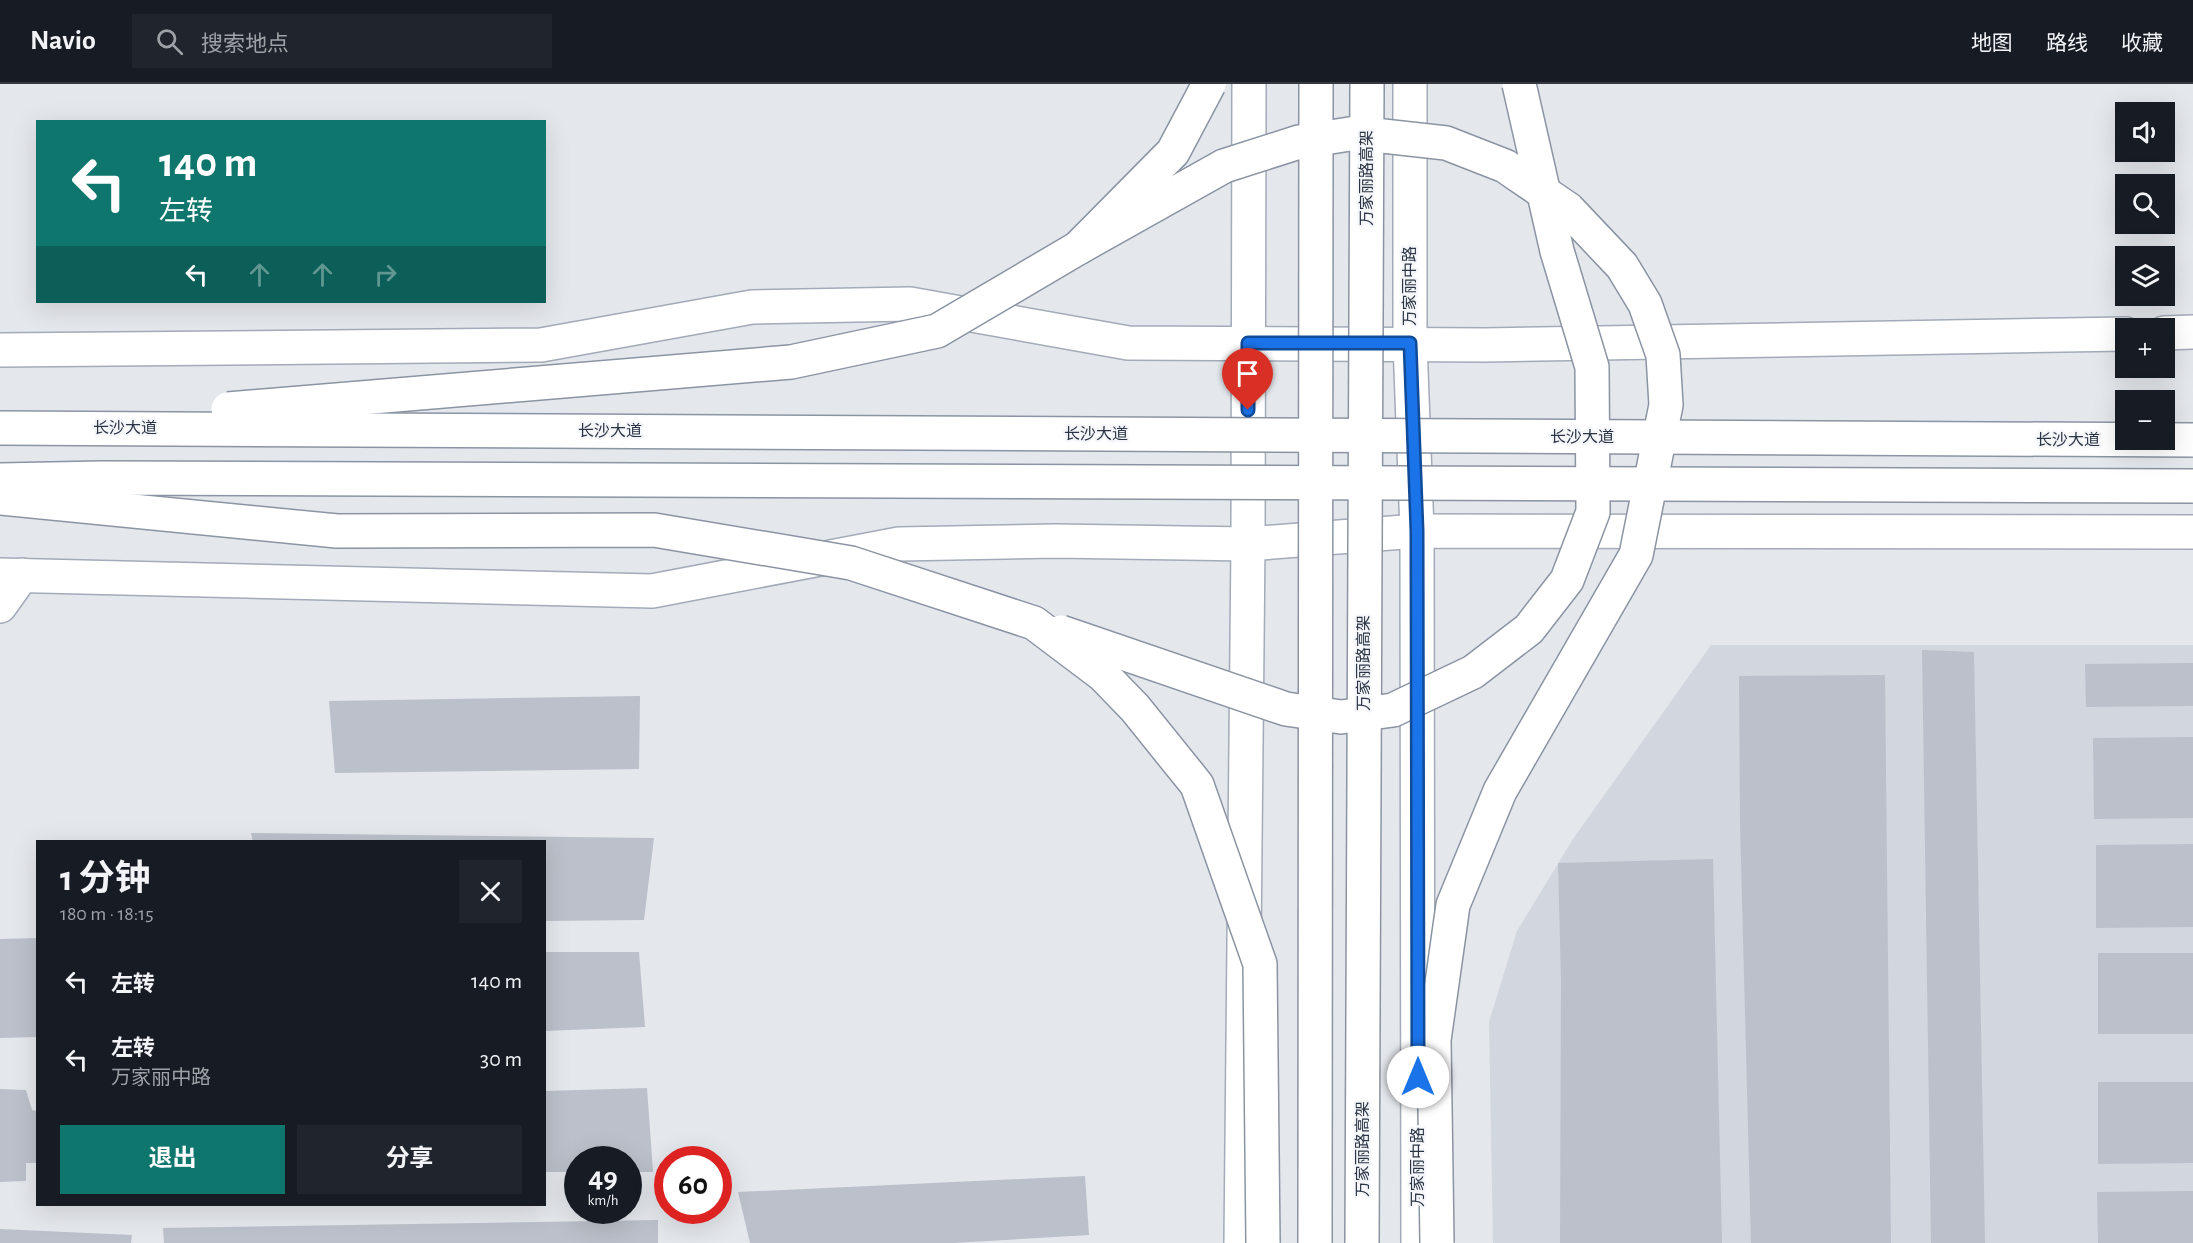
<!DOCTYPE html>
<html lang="zh">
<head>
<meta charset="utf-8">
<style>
	body { margin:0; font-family:"Alegreya Sans","Noto Sans SC",sans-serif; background:#20242c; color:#f1f3f6; height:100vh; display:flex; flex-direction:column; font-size:22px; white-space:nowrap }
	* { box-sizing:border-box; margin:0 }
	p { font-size:20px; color:#9ea1a6 }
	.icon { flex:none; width:33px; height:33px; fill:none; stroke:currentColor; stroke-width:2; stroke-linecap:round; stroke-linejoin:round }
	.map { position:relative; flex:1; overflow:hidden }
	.sheet { position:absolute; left:36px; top:756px; width:510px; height:366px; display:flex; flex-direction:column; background:#171b24; border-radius:0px; box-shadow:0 6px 24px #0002 }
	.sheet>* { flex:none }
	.guide { position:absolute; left:36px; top:36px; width:510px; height:183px; border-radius:0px; box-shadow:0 6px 24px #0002; background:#0f766e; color:#fff; overflow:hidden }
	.buttons { position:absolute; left:2115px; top:18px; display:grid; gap:12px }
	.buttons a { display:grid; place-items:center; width:60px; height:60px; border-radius:0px; background:#171b24; box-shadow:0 6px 24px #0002; font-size:30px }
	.speed { position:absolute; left:564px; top:1062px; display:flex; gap:12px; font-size:30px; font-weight:700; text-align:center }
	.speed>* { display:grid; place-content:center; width:78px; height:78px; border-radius:50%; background:#171b24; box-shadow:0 6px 24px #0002; line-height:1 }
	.speed small { font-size:15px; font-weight:400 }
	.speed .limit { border:9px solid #d22; background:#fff; color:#111 }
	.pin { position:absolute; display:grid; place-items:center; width:51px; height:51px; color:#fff; margin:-62px -26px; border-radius:50% 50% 50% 0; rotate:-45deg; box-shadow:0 0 6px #0007 }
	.pin .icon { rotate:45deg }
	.me { position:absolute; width:66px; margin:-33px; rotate:0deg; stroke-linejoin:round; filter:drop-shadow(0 0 4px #0008) }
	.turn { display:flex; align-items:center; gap:21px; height:126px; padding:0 24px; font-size:27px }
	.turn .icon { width:78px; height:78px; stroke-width:2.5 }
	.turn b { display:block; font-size:42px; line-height:51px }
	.lanes { display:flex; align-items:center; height:57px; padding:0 24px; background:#0003; justify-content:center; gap:30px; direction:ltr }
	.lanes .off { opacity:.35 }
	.round { display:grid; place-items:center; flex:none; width:63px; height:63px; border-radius:0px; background:#20242c }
	.head { display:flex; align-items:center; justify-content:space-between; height:102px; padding:0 24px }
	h1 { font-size:36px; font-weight:700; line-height:45px }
	.action { display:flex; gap:12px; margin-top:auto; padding:12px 24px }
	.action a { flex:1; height:69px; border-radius:0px; background:#0f766e; color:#fff; font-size:24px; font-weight:700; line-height:69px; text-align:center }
	.action a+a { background:#20242c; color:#f1f3f6 }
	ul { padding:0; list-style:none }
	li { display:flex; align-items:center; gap:18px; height:78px; padding:0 24px }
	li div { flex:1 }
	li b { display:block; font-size:22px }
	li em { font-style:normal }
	header { display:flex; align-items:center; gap:36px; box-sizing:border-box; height:84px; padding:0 30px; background:#171b24; border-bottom:2px solid #363941 }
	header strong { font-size:28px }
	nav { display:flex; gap:33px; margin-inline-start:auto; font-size:21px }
	.search { width:420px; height:54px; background:#20242c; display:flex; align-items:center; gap:15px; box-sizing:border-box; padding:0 21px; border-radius:0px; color:#9ea1a6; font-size:22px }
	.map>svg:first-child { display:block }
	.built { fill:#d2d6de }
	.building { fill:#bbc0ca }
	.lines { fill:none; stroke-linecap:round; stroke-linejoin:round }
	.major-casing { stroke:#a3abb8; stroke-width:36 }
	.major { stroke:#fff; stroke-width:33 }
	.highway-bridge-casing { stroke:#8b94a3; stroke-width:36; stroke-linecap:butt }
	.highway-bridge { stroke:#fff; stroke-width:33 }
	.route-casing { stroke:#114b97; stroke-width:15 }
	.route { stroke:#1a73e8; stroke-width:10 }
	.labels { text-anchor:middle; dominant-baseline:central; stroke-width:4.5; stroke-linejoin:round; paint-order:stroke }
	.street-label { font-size:16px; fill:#2b3445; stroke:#f4f6f9 }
</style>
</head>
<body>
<header>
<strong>Navio</strong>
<div class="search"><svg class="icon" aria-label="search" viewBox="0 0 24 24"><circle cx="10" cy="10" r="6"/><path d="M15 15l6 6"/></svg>搜索地点</div>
<nav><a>地图</a><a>路线</a><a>收藏</a></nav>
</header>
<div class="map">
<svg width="2193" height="1159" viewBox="0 0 2193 1159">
	<rect width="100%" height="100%" fill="#e4e7ec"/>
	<polygon class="built" points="1711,561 2193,561 2193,1159 1493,1159 1489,938 1517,847 1573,755"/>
	<g class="building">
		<polygon points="1922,566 1974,568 1985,1159 1931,1159"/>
		<polygon points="2193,579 2193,622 2086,623 2085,580"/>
		<polygon points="1885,591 1891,1159 1751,1159 1740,738 1739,592"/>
		<polygon points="640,612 639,685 335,689 329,617"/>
		<polygon points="2193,653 2193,734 2094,735 2093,654"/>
		<polygon points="251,749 654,754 644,836 544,837 544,758 253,758"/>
		<polygon points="2193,760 2193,843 2096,844 2096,761"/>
		<polygon points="1713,775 1722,1159 1560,1159 1561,896 1558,779"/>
		<polygon points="38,854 38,953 0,954 0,855"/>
		<polygon points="544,868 639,868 645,943 544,947"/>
		<rect x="2098" y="869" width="95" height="81"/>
		<polygon points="2098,998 2193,998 2193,1079 2098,1080"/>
		<polygon points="647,1004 653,1088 628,1088 628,1076 578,1076 578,1088 544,1088 544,1007"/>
		<polygon points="0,1005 26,1006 32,1026 38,1027 38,1079 26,1079 26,1097 0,1098"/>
		<polygon points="1085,1092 1089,1151 954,1159 750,1159 738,1108"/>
		<polygon points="2193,1107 2193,1159 2098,1159 2097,1108"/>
		<polygon points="658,1136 658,1159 164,1159 163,1144"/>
		<polygon points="0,1145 132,1151 131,1159 0,1159"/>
	</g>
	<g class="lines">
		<defs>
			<g id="major">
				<polyline points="1410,0 1410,259 1417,447 1418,1159"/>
				<polyline points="2164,249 2193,248"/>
				<polyline points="0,266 541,261 752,223 910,220 1128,259 1485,261 2126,250"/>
				<polyline points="0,491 652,507 899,460 1056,457 1248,460 1417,447 2193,448"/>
				<polyline points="0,522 22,491"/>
				<polyline points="1241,1159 1248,460 1249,0"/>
			</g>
		</defs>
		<use href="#major" class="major-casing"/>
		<use href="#major" class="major"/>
		<defs>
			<g id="highway-bridge">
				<polyline points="1078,164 1224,82 1299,58 1356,49 1446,59 1505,82 1568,125 1622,182 1645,220 1663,271 1666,321 1636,471 1500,707 1453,821 1434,956 1437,1159"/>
				<polyline points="228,325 791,278 937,247 1078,164 1173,68 1209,0"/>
				<polyline points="0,344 2193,356"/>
				<polyline points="0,396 101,394 2193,402"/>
				<polyline points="0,414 337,447 654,446 851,479 1034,539 1103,591 1135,624 1197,701 1260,880 1263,1159"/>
				<polyline points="1061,548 1286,625 1341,633 1393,626 1473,588 1529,545 1567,496 1593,428 1592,283 1557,167 1519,0"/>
				<polyline points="1315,1159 1316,0"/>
				<polyline points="1362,1159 1367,0"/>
			</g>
		</defs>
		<use href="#highway-bridge" class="highway-bridge-casing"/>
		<use href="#highway-bridge" class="highway-bridge"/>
	</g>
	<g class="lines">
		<defs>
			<polyline id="route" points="1248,326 1248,259 1410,259 1417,447 1418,993"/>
		</defs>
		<use href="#route" class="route-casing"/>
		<use href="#route" class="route"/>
	</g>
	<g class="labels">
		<g class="street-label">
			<text transform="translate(1367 94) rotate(-90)">万家丽路高架</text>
			<text transform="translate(1410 202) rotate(-90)">万家丽中路</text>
			<text x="125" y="344">长沙大道</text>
			<text x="610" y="347">长沙大道</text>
			<text x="1096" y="350">长沙大道</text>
			<text x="1582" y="353">长沙大道</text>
			<text x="2068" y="356">长沙大道</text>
			<text transform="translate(1364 579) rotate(-90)">万家丽路高架</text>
			<text transform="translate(1363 1065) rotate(-90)">万家丽路高架</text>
			<text transform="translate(1418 1083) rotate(-90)">万家丽中路</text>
		</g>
	</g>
</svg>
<div class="buttons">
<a><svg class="icon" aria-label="sound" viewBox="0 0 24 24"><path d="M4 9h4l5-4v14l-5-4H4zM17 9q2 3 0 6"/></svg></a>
<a><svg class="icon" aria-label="search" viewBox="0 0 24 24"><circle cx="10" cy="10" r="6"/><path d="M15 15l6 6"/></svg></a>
<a><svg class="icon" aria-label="layers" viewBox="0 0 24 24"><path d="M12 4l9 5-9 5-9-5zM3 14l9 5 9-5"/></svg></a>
<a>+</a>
<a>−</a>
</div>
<div class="speed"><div>49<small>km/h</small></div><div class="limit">60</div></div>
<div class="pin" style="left:1248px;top:326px;background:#d93025"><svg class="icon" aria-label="arrive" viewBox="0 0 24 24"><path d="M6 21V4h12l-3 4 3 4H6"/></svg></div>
<svg class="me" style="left:1418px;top:993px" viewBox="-20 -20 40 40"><circle r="19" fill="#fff"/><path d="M0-13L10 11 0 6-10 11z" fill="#1a73e8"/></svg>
<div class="guide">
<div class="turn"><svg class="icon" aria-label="left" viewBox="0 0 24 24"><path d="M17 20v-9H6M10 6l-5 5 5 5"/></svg><div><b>140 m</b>左转</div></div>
<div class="lanes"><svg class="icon" aria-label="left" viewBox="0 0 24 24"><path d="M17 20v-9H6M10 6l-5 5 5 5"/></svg><svg class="icon off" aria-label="ahead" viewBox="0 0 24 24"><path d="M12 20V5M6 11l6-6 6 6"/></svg><svg class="icon off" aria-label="ahead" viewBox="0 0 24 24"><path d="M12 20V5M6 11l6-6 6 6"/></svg><svg class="icon off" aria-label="right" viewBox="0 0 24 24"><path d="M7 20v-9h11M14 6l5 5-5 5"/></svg></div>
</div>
<section class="sheet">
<div class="head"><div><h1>1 分钟</h1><p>180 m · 18:15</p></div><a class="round"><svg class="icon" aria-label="close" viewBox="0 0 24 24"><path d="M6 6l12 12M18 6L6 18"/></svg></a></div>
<ul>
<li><svg class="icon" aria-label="left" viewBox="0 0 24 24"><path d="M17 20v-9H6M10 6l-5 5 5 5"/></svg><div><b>左转</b></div><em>140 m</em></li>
<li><svg class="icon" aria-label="left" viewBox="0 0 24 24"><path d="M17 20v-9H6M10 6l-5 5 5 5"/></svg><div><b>左转</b><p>万家丽中路</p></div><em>30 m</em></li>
</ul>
<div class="action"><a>退出</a><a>分享</a></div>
</section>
</div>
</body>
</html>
